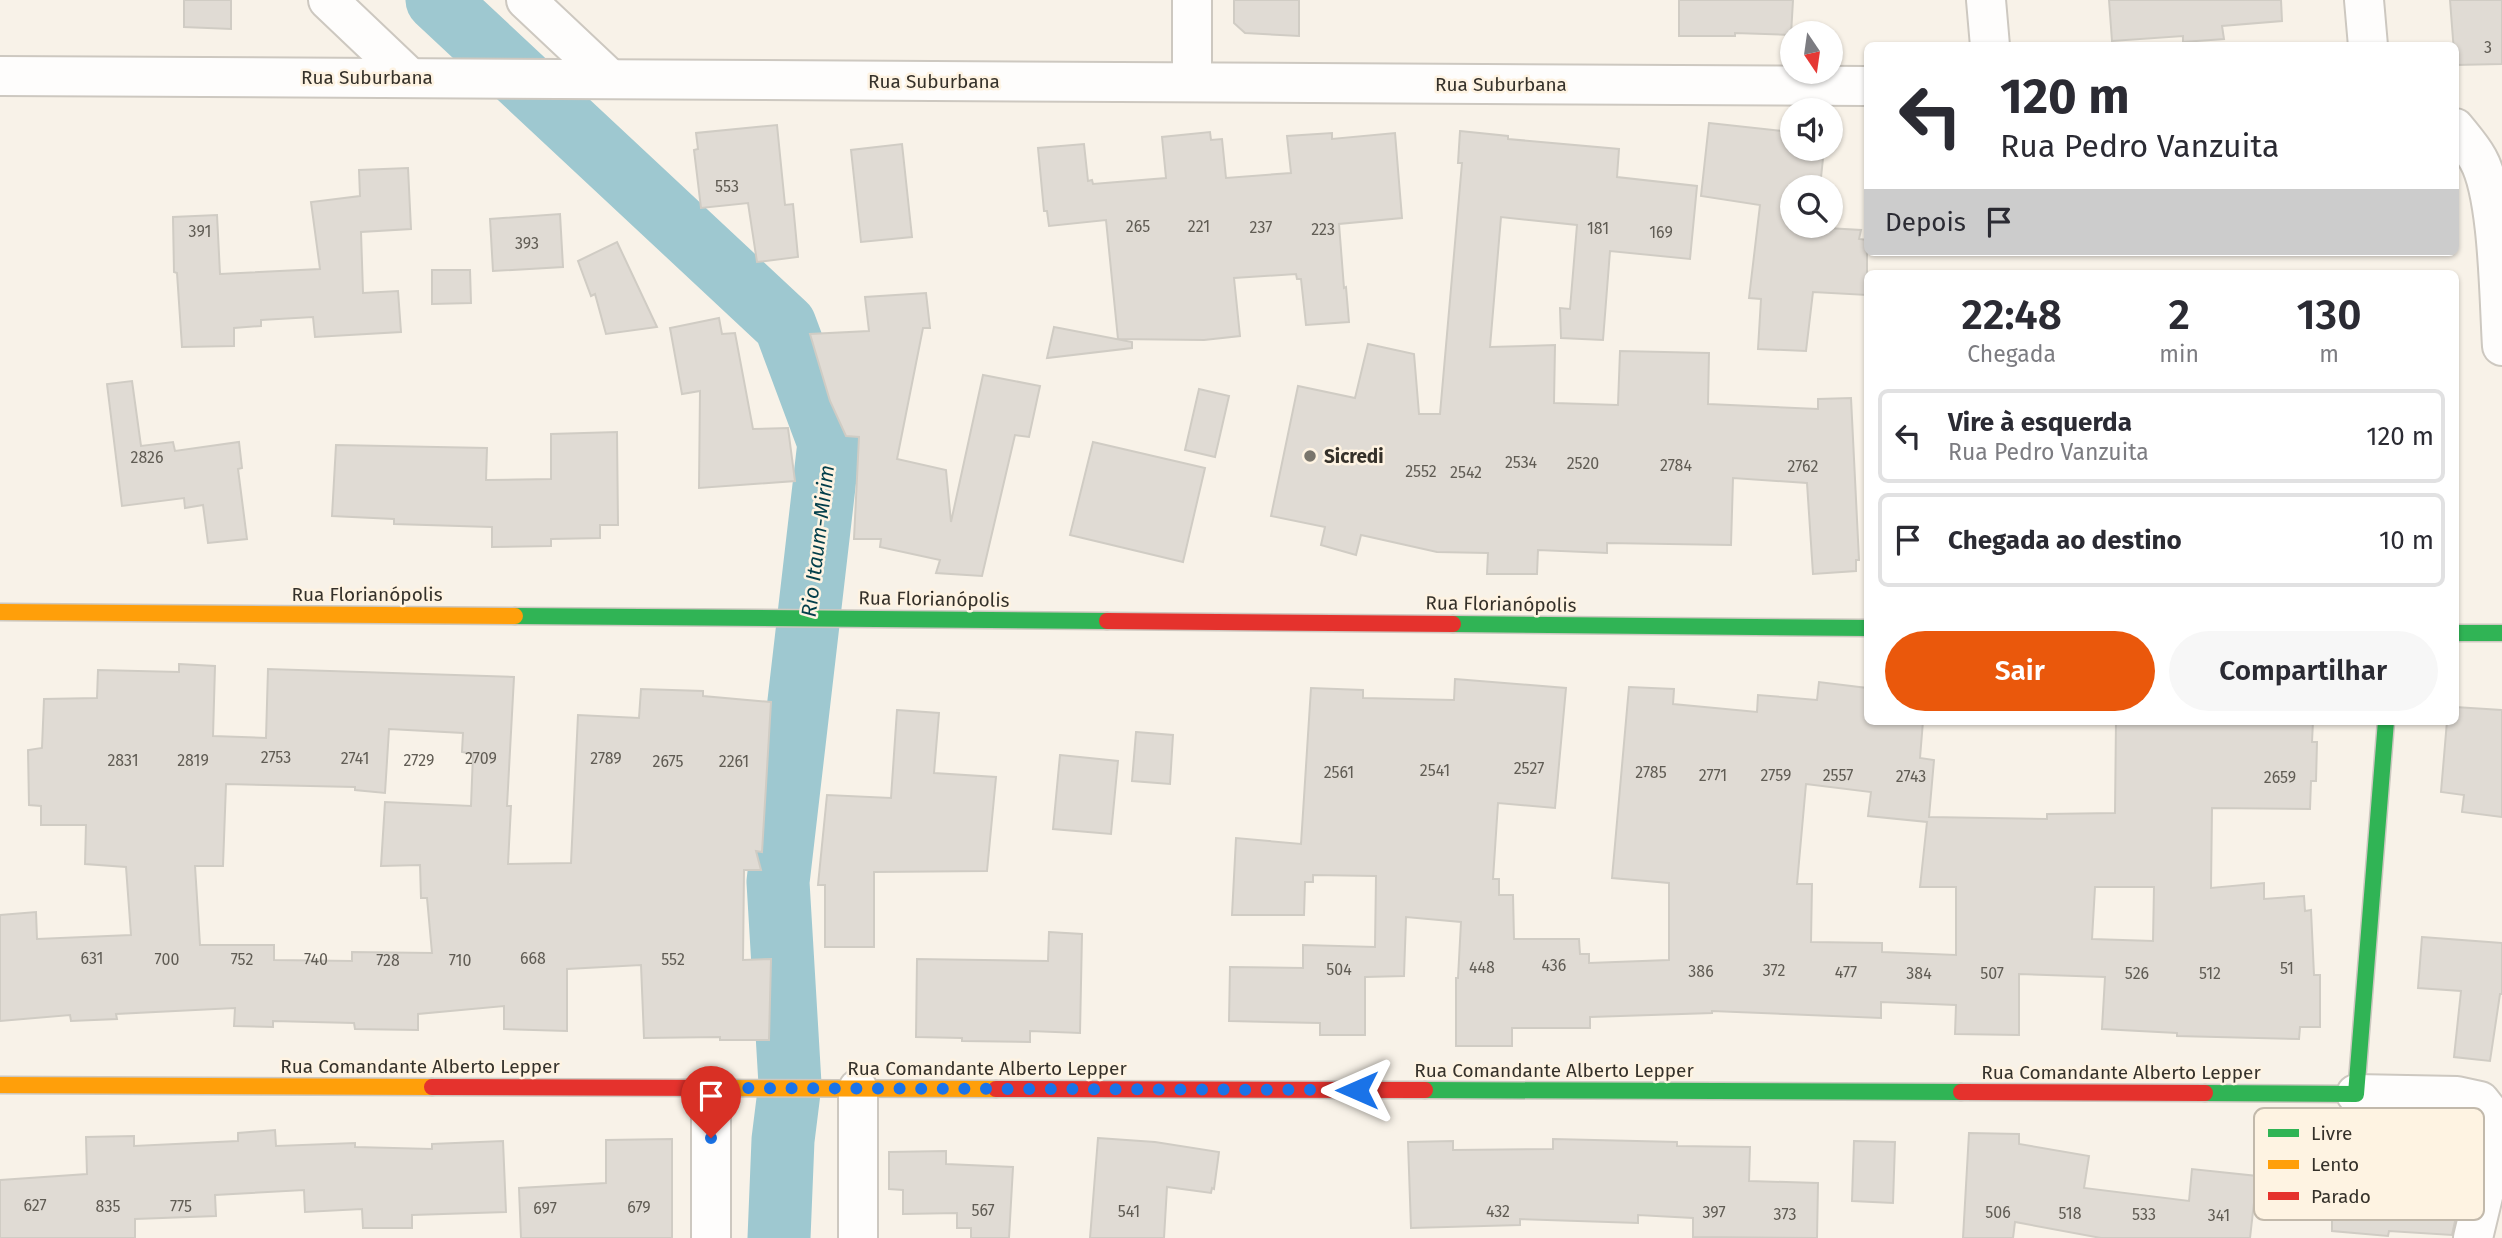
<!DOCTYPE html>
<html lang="pt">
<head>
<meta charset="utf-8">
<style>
	body { margin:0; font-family:"Fira Sans",sans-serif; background:#f7f7f7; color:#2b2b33; height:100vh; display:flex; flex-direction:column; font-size:26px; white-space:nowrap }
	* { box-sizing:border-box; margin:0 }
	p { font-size:23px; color:#7c7c81 }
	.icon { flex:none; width:38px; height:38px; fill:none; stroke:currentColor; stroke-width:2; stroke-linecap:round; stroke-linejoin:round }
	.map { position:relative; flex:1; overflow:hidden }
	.sheet { position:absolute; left:1864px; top:270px; width:595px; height:455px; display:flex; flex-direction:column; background:#fff; border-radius:10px; box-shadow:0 2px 5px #0004 }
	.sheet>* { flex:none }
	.top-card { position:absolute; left:1864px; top:42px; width:595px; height:214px; border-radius:10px; box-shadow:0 2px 5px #0004; background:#fff; color:#2b2b33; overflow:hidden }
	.needle { width:46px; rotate:167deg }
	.tools { position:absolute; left:1780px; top:21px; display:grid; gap:14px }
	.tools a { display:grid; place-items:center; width:63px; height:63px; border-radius:50%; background:#fff; box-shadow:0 2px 5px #0004; font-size:35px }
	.pin { position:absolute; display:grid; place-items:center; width:60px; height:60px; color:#fff; margin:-72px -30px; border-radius:50% 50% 50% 0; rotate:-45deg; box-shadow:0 0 7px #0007 }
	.pin .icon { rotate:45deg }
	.me { position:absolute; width:77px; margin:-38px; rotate:270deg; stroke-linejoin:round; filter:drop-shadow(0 0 5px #0008) }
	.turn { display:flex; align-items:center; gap:24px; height:147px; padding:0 21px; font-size:32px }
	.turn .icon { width:91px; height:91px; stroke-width:2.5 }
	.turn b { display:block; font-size:49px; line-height:60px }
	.then { display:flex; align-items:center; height:66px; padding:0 21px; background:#0003; gap:14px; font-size:26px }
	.eta { display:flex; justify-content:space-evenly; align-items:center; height:119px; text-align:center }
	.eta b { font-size:42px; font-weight:600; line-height:49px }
	.primary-button { display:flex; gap:14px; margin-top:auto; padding:14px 21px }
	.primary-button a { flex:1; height:80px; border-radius:42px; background:#ea580c; color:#fff; font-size:28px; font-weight:600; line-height:80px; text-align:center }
	.primary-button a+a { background:#f7f7f7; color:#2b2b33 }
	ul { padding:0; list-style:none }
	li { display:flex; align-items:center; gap:21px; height:94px; margin:0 14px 10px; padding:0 7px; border:4px solid #e1e1e2; border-radius:10px }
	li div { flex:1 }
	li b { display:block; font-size:26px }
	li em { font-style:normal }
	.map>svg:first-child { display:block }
	.water { fill:#9ec8d0 }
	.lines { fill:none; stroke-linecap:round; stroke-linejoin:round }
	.river { stroke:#9ec8d0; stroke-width:63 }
	.building { fill:#e0dbd4; stroke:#d0ccc4; stroke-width:2; fill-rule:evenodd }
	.street-casing { stroke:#cdc8c0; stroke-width:42 }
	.fast-casing { stroke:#cdc8c0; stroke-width:19 }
	.slow-casing { stroke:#cdc8c0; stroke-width:19 }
	.jam-casing { stroke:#cdc8c0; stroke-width:19 }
	.street { stroke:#fefdfc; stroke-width:38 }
	.fast { stroke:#30b455; stroke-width:16 }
	.slow { stroke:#ff9f0a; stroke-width:16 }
	.jam { stroke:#e5322d; stroke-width:16 }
	.route { stroke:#1a73e8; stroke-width:12; stroke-dasharray:0 21.6 }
	.poi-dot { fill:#79756c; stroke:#fef3e2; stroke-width:2.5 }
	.labels { text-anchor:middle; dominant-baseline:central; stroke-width:5; stroke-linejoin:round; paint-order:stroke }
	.number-label { font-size:16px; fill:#605c54 }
	.street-label { font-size:19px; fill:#35312a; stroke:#fef3e2 }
	.poi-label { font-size:19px; font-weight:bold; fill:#35312a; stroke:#fef3e2; text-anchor:start }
	.water-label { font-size:21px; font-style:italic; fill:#023e4a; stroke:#fef3e2 }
	.key { fill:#fef3e2; stroke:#c2b9ab; stroke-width:2 }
	.key-label { font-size:19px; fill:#35312a }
</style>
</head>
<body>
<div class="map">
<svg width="2502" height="1238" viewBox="0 0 2502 1238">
	<rect width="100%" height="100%" fill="#f8f2e8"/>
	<polygon class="water" points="764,1091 804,1093 805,1192 801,1238 751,1238 760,1224"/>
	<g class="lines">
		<polyline class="river" points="437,0 785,325 829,443 778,882 790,1084 783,1140 779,1238"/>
	</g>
	<g class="building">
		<polygon points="184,0 231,0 231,29 184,27"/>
		<polygon points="1234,0 1299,0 1299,36 1245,33 1234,23"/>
		<polygon points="1679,0 1793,0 1791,35 1735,33 1735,36 1679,36"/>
		<polygon points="2109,0 2281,0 2282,21 2222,26 2224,39 2183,42 2183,36 2112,41"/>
		<polygon points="2450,0 2502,0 2502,64 2455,65"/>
		<polygon points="1709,123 1792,132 1792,149 1824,149 1820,187 1792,187 1792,226 1861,230 1859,239 1867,240 1867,295 1813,292 1806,351 1758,349 1761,299 1749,298 1760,205 1701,196"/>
		<polygon points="777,125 785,205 793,204 798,257 757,262 748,203 701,208 694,150 698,149 696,133"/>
		<polygon points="1460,131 1508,136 1508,139 1619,149 1617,177 1697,186 1690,259 1610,251 1603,340 1561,338 1560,308 1570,309 1577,225 1501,217 1490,347 1555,345 1554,403 1618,405 1620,351 1709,353 1708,404 1818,409 1818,399 1851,398 1859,560 1856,560 1856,571 1813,574 1807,483 1733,478 1731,545 1607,543 1607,553 1538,550 1537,574 1487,574 1488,553 1437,552 1361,535 1356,555 1321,545 1325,527 1271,516 1298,386 1355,398 1368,344 1414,354 1419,414 1440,414 1462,163 1458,163"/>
		<polygon points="1210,132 1211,140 1222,139 1226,178 1291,173 1287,136 1332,133 1332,139 1395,133 1402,218 1339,224 1344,288 1346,287 1349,322 1306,325 1301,279 1297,279 1296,274 1234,278 1240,336 1204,340 1118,339 1106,220 1049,226 1047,211 1044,211 1038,148 1084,144 1088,181 1092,180 1093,184 1166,178 1162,137"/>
		<polygon points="902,144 912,237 861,242 851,150"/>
		<polygon points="408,168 411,229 361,232 363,293 398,291 401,332 315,337 313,317 261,320 261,326 234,328 234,346 182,347 177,273 174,272 173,217 217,215 220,274 320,269 311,202 360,196 359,170"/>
		<polygon points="560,214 563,267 493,271 490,219"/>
		<polygon points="617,242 657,327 606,334 595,294 591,296 578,261"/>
		<polygon points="432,270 470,270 471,303 432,304"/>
		<polygon points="926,293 930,328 923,328 897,459 946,470 951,522 983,375 1040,386 1029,437 1015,435 982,576 936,573 940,560 880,547 881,539 854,539 859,437 846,436 830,401 810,334 869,331 865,297"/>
		<polygon points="719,318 722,334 735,333 753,429 788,428 795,481 699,488 700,391 682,394 670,328"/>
		<polygon points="1054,327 1132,342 1132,348 1047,358"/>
		<polygon points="132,381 141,446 173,442 175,451 239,442 242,468 238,469 247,539 208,543 203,505 185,508 184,498 122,506 107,384"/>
		<polygon points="1199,389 1229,396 1215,457 1185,450"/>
		<polygon points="617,432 618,525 600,525 600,538 551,539 551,546 492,547 492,527 394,524 394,519 332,516 336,445 487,448 486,480 551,479 551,434"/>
		<polygon points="1093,442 1205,468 1183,562 1070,535"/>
		<path d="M179 664 215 666 213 736 266 738 268 669 514 677 507 806H511L508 864 571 863 578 715 639 718 641 689 703 691V696L771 702 762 852 756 851 761 870H744L743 960 771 959 769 1040H720V1037L644 1038 641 965 567 969V1031L504 1029V1006L418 1014V1030L355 1029 354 1023 273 1021V1027L234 1026 235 1008 116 1014 117 1019 71 1021 70 1015 0 1021V915L36 912 37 939 131 935 126 867 85 864 86 825H41V806L29 805 28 750 42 748 44 699 97 698 98 670 179 672ZM389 729 463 733 462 752 473 754 471 806 385 802 381 866 420 865 421 898H427L432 953 352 952V961L274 960V945H200L195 866H223L226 784 355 787V790L385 793Z"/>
		<path d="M1455 679 1566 688 1555 808 1498 803 1493 879H1499V895H1513L1514 939H1579L1580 954H1589V963L1669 960V883L1612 878 1629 687 1674 689 1673 704 1757 712 1758 695 1817 700 1819 682 1867 688V721H1923L1920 758 1934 760 1929 817 2047 819V814L2115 813 2116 721H2313L2312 742H2317L2316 781H2311L2310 809 2212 808 2211 888 2264 883V899L2304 896 2305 911 2311 910 2314 975H2320V1027H2300L2299 1039 2177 1036V1033L2102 1029 2105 977 2019 974V1035L1955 1034 1956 1005 1881 1002V1018L1712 1011V1013L1590 1017V1028H1512V1046H1456V978H1458L1461 922 1406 917 1404 976 1365 977V1035H1320V1023L1229 1021 1230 967 1303 968V945L1375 947 1376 876 1313 875V882H1305L1304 915H1232L1236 838 1301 844 1311 688 1363 690V698L1454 700ZM1806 784 1871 792 1868 816 1927 822 1920 887H1956V955L1882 952V943L1811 942 1812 884H1797ZM2095 887H2154L2153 941 2092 939Z"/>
		<polygon points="2455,707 2502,710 2502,817 2462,812 2464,795 2441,792 2447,721 2455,721"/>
		<polygon points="897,710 939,713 934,773 996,777 987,871 874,872 874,947 825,947 825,885 818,885 827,795 891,798"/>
		<polygon points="1136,732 1173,735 1170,784 1132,781"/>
		<polygon points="1060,755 1118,761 1111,834 1053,829"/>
		<polygon points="1049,932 1082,934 1080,1033 1030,1031 1030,1042 962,1041 962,1038 916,1037 917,959 1048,961"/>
		<polygon points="2422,937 2502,943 2502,994 2500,994 2490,1061 2454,1057 2461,991 2418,988"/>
		<polygon points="275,1130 276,1146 355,1143 355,1147 432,1149 432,1144 503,1141 506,1212 412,1215 412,1228 363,1228 362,1209 305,1212 304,1190 215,1195 216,1216 135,1219 135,1238 0,1238 0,1180 87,1174 86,1137 134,1136 134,1146 238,1141 238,1133"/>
		<polygon points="1969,1133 2019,1134 2019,1144 2089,1156 2084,1188 2189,1201 2192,1169 2257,1176 2250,1238 2101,1238 2015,1222 2013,1238 1963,1238"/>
		<polygon points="1098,1138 1155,1142 1219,1152 1214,1189 1212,1188 1211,1193 1167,1187 1164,1238 1090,1238"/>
		<polygon points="672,1139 672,1238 521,1238 519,1188 606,1183 606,1140"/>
		<polygon points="1553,1139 1677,1142 1677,1146 1750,1147 1749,1181 1818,1183 1817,1238 1693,1237 1693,1218 1638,1215 1638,1223 1520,1219 1520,1225 1411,1228 1408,1142 1453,1141 1453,1150 1553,1149"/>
		<polygon points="1854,1141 1895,1142 1893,1203 1852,1201"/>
		<polygon points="2407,1145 2453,1149 2450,1188 2462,1189 2452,1235 2389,1231 2388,1236 2332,1231 2332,1199 2334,1199 2336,1172 2353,1173 2355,1148 2407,1153"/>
		<polygon points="946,1151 946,1164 1013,1167 1009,1238 971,1238 971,1228 957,1228 957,1213 903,1214 903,1190 889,1189 889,1152"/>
	</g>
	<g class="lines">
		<defs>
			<g id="street">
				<polyline points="328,0 410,78"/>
				<polyline points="526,0 610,79"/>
				<polyline points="1192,0 1192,82"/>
				<polyline points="1986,0 1990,46"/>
				<polyline points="2364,0 2368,46"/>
				<polyline points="0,76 1867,86"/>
				<path d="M2455 128C2463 138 2472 148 2478 159 2499 196 2499 301 2502 346"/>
				<polyline points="2356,1094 2457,1096 2480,1101 2495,1120 2496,1142 2473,1238"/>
				<polyline points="711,1238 711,1088"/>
				<polyline points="858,1238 858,1089"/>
			</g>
			<g id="fast">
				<polyline points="515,616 1107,621"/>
				<polyline points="1453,624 1867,628"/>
				<polyline points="2455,633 2502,633"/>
				<polyline points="1425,1090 1961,1092"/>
				<polyline points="2205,1093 2356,1094 2386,721"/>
			</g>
			<g id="slow">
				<polyline points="0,612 515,616"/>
				<polyline points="0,1085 432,1087"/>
				<polyline points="719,1088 996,1089"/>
			</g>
			<g id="jam">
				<polyline points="1107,621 1453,624"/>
				<polyline points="432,1087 719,1088"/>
				<polyline points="996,1089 1425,1090"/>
				<polyline points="1961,1092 2205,1093"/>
			</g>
		</defs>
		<use href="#street" class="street-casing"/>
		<use href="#fast" class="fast-casing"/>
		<use href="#slow" class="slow-casing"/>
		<use href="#jam" class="jam-casing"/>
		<use href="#street" class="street"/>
		<use href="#fast" class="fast"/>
		<use href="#slow" class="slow"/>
		<use href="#jam" class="jam"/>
	</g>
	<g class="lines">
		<polyline class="route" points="711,1138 712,1088 1357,1090"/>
	</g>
	<circle class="poi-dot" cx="1310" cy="456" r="7"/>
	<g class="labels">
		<g class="number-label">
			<text x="2488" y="47">3</text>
			<text x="727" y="186">553</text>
			<text x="1138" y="226">265</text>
			<text x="1199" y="226">221</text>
			<text x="1261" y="227">237</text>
			<text x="1598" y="228">181</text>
			<text x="1323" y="229">223</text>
			<text x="200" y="231">391</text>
			<text x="1661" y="232">169</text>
			<text x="527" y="243">393</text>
			<text x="147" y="457">2826</text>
			<text x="1521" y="462">2534</text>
			<text x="1583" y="463">2520</text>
			<text x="1676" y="465">2784</text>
			<text x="1803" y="466">2762</text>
			<text x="1421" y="471">2552</text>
			<text x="1466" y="472">2542</text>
			<text x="276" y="757">2753</text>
			<text x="355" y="758">2741</text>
			<text x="481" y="758">2709</text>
			<text x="606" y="758">2789</text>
			<text x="123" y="760">2831</text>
			<text x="193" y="760">2819</text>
			<text x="419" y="760">2729</text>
			<text x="668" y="761">2675</text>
			<text x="734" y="761">2261</text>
			<text x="1529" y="768">2527</text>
			<text x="1435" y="770">2541</text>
			<text x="1339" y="772">2561</text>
			<text x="1651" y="772">2785</text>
			<text x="1713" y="775">2771</text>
			<text x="1776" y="775">2759</text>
			<text x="1838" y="775">2557</text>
			<text x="1911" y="776">2743</text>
			<text x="2280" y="777">2659</text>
			<text x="92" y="958">631</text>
			<text x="533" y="958">668</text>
			<text x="167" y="959">700</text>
			<text x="242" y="959">752</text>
			<text x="316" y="959">740</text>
			<text x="673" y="959">552</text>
			<text x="388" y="960">728</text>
			<text x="460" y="960">710</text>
			<text x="1554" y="965">436</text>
			<text x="1482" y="967">448</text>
			<text x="2287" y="968">51</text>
			<text x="1339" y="969">504</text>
			<text x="1774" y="970">372</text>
			<text x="1701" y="971">386</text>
			<text x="1846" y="972">477</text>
			<text x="1919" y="973">384</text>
			<text x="1992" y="973">507</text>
			<text x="2137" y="973">526</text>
			<text x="2210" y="973">512</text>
			<text x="35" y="1205">627</text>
			<text x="108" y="1206">835</text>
			<text x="181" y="1206">775</text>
			<text x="639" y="1207">679</text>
			<text x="545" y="1208">697</text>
			<text x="983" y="1210">567</text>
			<text x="1129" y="1211">541</text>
			<text x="1498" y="1211">432</text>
			<text x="1714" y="1212">397</text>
			<text x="1998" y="1212">506</text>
			<text x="2070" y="1213">518</text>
			<text x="1785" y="1214">373</text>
			<text x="2144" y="1214">533</text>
			<text x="2219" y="1215">341</text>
		</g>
		<g class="street-label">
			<text x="367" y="77">Rua Suburbana</text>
			<text x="934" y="81">Rua Suburbana</text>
			<text x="1501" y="84">Rua Suburbana</text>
			<text x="367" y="594">Rua Florianópolis</text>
			<text transform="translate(934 599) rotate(1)">Rua Florianópolis</text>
			<text transform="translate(1501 604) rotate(1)">Rua Florianópolis</text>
			<text x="420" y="1066">Rua Comandante Alberto Lepper</text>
			<text x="987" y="1068">Rua Comandante Alberto Lepper</text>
			<text x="1554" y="1070">Rua Comandante Alberto Lepper</text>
			<text x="2121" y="1072">Rua Comandante Alberto Lepper</text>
		</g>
		<g class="poi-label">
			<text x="1324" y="456">Sicredi</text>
		</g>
		<g class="water-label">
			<text transform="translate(818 541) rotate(-83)">Rio Itaum-Mirim</text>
		</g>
	</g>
	<rect x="2254" y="1108" width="230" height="112" rx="10" class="key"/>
	<rect x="2268" y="1129" width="31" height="8" fill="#30b455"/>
	<rect x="2268" y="1160" width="31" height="9" fill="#ff9f0a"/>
	<rect x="2268" y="1192" width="31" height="8" fill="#e5322d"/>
	<g class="key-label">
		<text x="2311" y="1140">Livre</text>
		<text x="2311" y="1171">Lento</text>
		<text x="2311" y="1203">Parado</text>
	</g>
</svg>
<div class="tools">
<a><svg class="needle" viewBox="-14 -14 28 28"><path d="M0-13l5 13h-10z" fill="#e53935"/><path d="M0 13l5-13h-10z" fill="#7c7c81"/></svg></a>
<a><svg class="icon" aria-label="sound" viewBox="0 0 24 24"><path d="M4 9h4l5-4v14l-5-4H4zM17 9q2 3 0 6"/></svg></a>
<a><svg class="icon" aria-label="search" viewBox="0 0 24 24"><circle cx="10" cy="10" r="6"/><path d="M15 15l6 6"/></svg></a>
</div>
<div class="pin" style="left:711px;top:1138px;background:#d93025"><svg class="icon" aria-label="arrive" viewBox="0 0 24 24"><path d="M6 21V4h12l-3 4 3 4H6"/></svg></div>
<svg class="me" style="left:1357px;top:1090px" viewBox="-20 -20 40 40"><path d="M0-17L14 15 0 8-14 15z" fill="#1a73e8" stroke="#fff" stroke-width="4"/></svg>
<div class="top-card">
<div class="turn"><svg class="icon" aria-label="left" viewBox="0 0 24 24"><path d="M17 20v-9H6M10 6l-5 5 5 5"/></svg><div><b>120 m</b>Rua Pedro Vanzuita</div></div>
<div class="then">Depois<svg class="icon" aria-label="arrive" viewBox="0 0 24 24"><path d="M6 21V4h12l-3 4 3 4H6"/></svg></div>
</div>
<section class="sheet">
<div class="eta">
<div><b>22:48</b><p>Chegada</p></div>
<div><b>2</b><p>min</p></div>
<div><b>130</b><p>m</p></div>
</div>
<ul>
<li><svg class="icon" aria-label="left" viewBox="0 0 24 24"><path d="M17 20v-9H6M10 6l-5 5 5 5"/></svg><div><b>Vire à esquerda</b><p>Rua Pedro Vanzuita</p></div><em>120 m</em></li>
<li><svg class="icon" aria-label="arrive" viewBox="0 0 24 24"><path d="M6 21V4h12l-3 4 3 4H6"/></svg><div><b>Chegada ao destino</b></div><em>10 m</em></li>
</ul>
<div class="primary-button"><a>Sair</a><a>Compartilhar</a></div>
</section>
</div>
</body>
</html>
